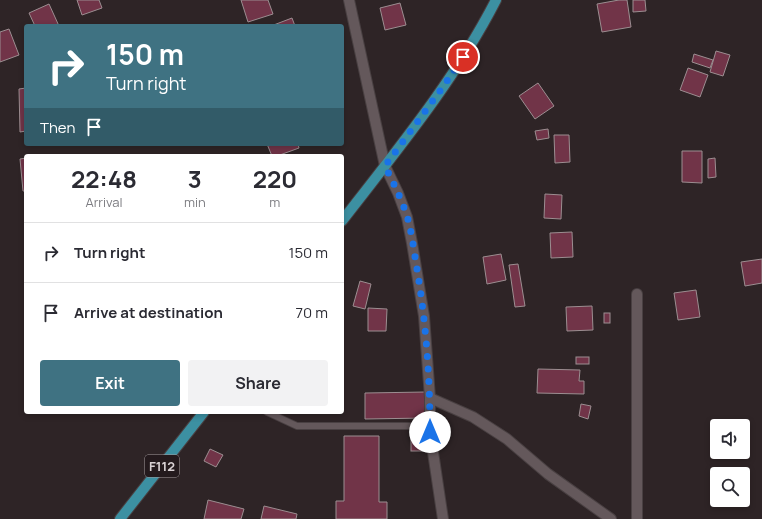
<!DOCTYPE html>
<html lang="en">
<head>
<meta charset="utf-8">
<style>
	body { margin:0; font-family:Manrope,sans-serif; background:#f2f2f3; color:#2b2b33; height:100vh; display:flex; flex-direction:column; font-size:15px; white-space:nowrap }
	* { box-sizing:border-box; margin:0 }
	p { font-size:13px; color:#7c7c81 }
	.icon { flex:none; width:22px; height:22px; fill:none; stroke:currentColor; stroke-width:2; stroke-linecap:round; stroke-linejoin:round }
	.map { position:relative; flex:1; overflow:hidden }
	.details { position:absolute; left:24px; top:154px; width:320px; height:260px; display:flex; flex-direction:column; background:#fff; border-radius:4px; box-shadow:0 2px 6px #0003 }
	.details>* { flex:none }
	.top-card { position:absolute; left:24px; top:24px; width:320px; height:122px; border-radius:4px; box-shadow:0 2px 6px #0003; background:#3f7282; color:#fff; overflow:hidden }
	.fabs { position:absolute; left:710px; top:419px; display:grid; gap:8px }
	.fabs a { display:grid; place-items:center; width:40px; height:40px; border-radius:4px; background:#fff; box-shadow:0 2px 6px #0003; font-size:20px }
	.pin { position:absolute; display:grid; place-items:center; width:34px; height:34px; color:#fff; margin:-17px; border:2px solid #fff; border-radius:50%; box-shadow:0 1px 4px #0007 }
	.me { position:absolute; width:44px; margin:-22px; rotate:0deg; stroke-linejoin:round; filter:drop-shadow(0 0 3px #0008) }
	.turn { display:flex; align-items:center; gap:14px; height:84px; padding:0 16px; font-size:18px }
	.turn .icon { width:52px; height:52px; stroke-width:2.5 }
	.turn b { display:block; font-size:28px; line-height:34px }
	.then { display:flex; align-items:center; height:38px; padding:0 16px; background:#0003; gap:8px; font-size:15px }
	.eta { display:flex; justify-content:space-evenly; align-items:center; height:68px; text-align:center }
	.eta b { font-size:24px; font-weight:700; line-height:28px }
	.cta { display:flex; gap:8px; margin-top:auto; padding:8px 16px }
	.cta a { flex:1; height:46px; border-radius:4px; background:#3f7282; color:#fff; font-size:16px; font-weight:700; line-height:46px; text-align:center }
	.cta a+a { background:#f2f2f3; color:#2b2b33 }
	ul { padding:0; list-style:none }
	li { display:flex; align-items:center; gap:12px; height:60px; padding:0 16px; border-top:1px solid #e1e1e2 }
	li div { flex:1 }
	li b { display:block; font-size:15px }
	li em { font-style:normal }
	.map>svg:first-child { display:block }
	.building { fill:#713448; stroke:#9c8e91 }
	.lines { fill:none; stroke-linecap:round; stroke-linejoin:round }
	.service-casing { stroke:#494042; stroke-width:8 }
	.minor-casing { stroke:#494042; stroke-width:12 }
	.tertiary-casing { stroke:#494042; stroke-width:12 }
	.primary-casing { stroke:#494042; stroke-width:12 }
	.service { stroke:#64585b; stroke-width:6 }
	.minor { stroke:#64585b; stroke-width:10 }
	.tertiary { stroke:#64585b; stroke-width:10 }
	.primary { stroke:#3c90a2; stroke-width:10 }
	.route { stroke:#1a73e8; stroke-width:7; stroke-dasharray:0 12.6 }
	.labels { text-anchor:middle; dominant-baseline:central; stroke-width:4; stroke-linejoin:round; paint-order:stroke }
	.shield { fill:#241a1d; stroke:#a39a9c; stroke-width:1 }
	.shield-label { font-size:13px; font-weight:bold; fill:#d9d1d3 }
</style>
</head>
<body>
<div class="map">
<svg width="762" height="519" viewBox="0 0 762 519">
	<rect width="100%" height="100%" fill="#2e2426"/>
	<g class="building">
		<polygon points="77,0 99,0 102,8 82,15"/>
		<polygon points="241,0 268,0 273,14 248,22"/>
		<polygon points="619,0 627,0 631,27 602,32 597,4"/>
		<polygon points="633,0 645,0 646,11 633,12"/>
		<polygon points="400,3 406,25 385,30 380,8"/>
		<polygon points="49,4 59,26 35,26 29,13"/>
		<polygon points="292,18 295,26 271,26"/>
		<polygon points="9,29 19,55 0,62 0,32"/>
		<polygon points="716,51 730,55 723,76 710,72"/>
		<polygon points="694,54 713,60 710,68 692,62"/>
		<polygon points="688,68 708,75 700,97 680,90"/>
		<polygon points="538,83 554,106 535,119 519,96"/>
		<polygon points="26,88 26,131 20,132 19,89"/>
		<polygon points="548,129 549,138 537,140 535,131"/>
		<polygon points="554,135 569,135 570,162 555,163"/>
		<polygon points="267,144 298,144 299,148 277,156 272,156"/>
		<polygon points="682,151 702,151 702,183 682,182"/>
		<polygon points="26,158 26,191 23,191 20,159"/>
		<polygon points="715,158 716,177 708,178 708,159"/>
		<polygon points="545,194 562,195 561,219 544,218"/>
		<polygon points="572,232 573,257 551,258 550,233"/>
		<polygon points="501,254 506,280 487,284 483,257"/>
		<polygon points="762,259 762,283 745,286 741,262"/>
		<polygon points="518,264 525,306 515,307 509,265"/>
		<polygon points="360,281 371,284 365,309 353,306"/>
		<polygon points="696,290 700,317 678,320 674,293"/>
		<polygon points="592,306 593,330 567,331 566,307"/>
		<polygon points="368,308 387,309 386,331 368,331"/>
		<rect x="604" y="313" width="6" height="10"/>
		<rect x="576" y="357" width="13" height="7"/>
		<polygon points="538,369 580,370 579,381 584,381 584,394 537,393"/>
		<polygon points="426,392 426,418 365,419 365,393"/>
		<polygon points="581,404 591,406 588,419 579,416"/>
		<rect x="411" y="431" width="13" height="20"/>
		<polygon points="344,436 379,436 379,502 387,502 387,519 336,519 336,501 344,501"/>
		<polygon points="210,449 223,455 216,467 204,461"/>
		<polygon points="208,500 244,509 241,519 204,519"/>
		<polygon points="264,506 297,514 296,519 261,519"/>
	</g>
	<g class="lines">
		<defs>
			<polyline id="service" points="267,412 297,426 430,426"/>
			<polyline id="minor" points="637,519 637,294"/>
			<g id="tertiary">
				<polyline points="349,0 385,166 398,193 407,217 412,243 424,316 430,398 430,432 443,519"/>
				<polyline points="430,398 473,417 507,439 548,474 611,519"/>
			</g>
			<g id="primary">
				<path d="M342 221C397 150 455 80 496 0"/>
				<polyline points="120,519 204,412"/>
			</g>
		</defs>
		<use href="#service" class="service-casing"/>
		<use href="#minor" class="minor-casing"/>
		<use href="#tertiary" class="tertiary-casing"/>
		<use href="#primary" class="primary-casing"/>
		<use href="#service" class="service"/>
		<use href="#minor" class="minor"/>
		<use href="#tertiary" class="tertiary"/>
		<use href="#primary" class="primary"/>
	</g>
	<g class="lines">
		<path class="route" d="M430 432C430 377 426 323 417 269 414 252 412 233 407 216 401 198 393 182 385 166L445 84 463 57"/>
	</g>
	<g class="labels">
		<rect class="shield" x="145" y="455" width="34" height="22" rx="3"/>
		<g class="shield-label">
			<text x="162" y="466">F112</text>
		</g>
	</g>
</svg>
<div class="fabs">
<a><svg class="icon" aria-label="sound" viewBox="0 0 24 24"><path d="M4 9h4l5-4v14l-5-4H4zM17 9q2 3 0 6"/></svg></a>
<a><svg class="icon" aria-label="search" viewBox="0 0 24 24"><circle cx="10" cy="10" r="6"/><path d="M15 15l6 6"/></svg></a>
</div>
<div class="pin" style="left:463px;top:57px;background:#d93025"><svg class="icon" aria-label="arrive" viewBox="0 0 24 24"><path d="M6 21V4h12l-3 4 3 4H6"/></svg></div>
<svg class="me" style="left:430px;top:432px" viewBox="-20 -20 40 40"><circle r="19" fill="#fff"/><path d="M0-13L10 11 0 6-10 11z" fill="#1a73e8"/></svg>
<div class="top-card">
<div class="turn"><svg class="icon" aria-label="right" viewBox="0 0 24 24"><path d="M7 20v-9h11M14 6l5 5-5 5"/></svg><div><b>150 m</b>Turn right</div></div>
<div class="then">Then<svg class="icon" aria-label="arrive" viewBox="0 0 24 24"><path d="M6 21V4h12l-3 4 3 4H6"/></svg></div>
</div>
<section class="details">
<div class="eta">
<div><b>22:48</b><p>Arrival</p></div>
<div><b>3</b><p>min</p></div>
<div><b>220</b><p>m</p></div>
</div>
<ul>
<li><svg class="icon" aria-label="right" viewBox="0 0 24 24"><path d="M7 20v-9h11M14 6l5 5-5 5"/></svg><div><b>Turn right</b></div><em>150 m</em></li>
<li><svg class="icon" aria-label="arrive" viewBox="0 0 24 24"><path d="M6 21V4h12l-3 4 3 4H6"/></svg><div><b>Arrive at destination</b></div><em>70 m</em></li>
</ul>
<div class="cta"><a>Exit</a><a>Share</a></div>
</section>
</div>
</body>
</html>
